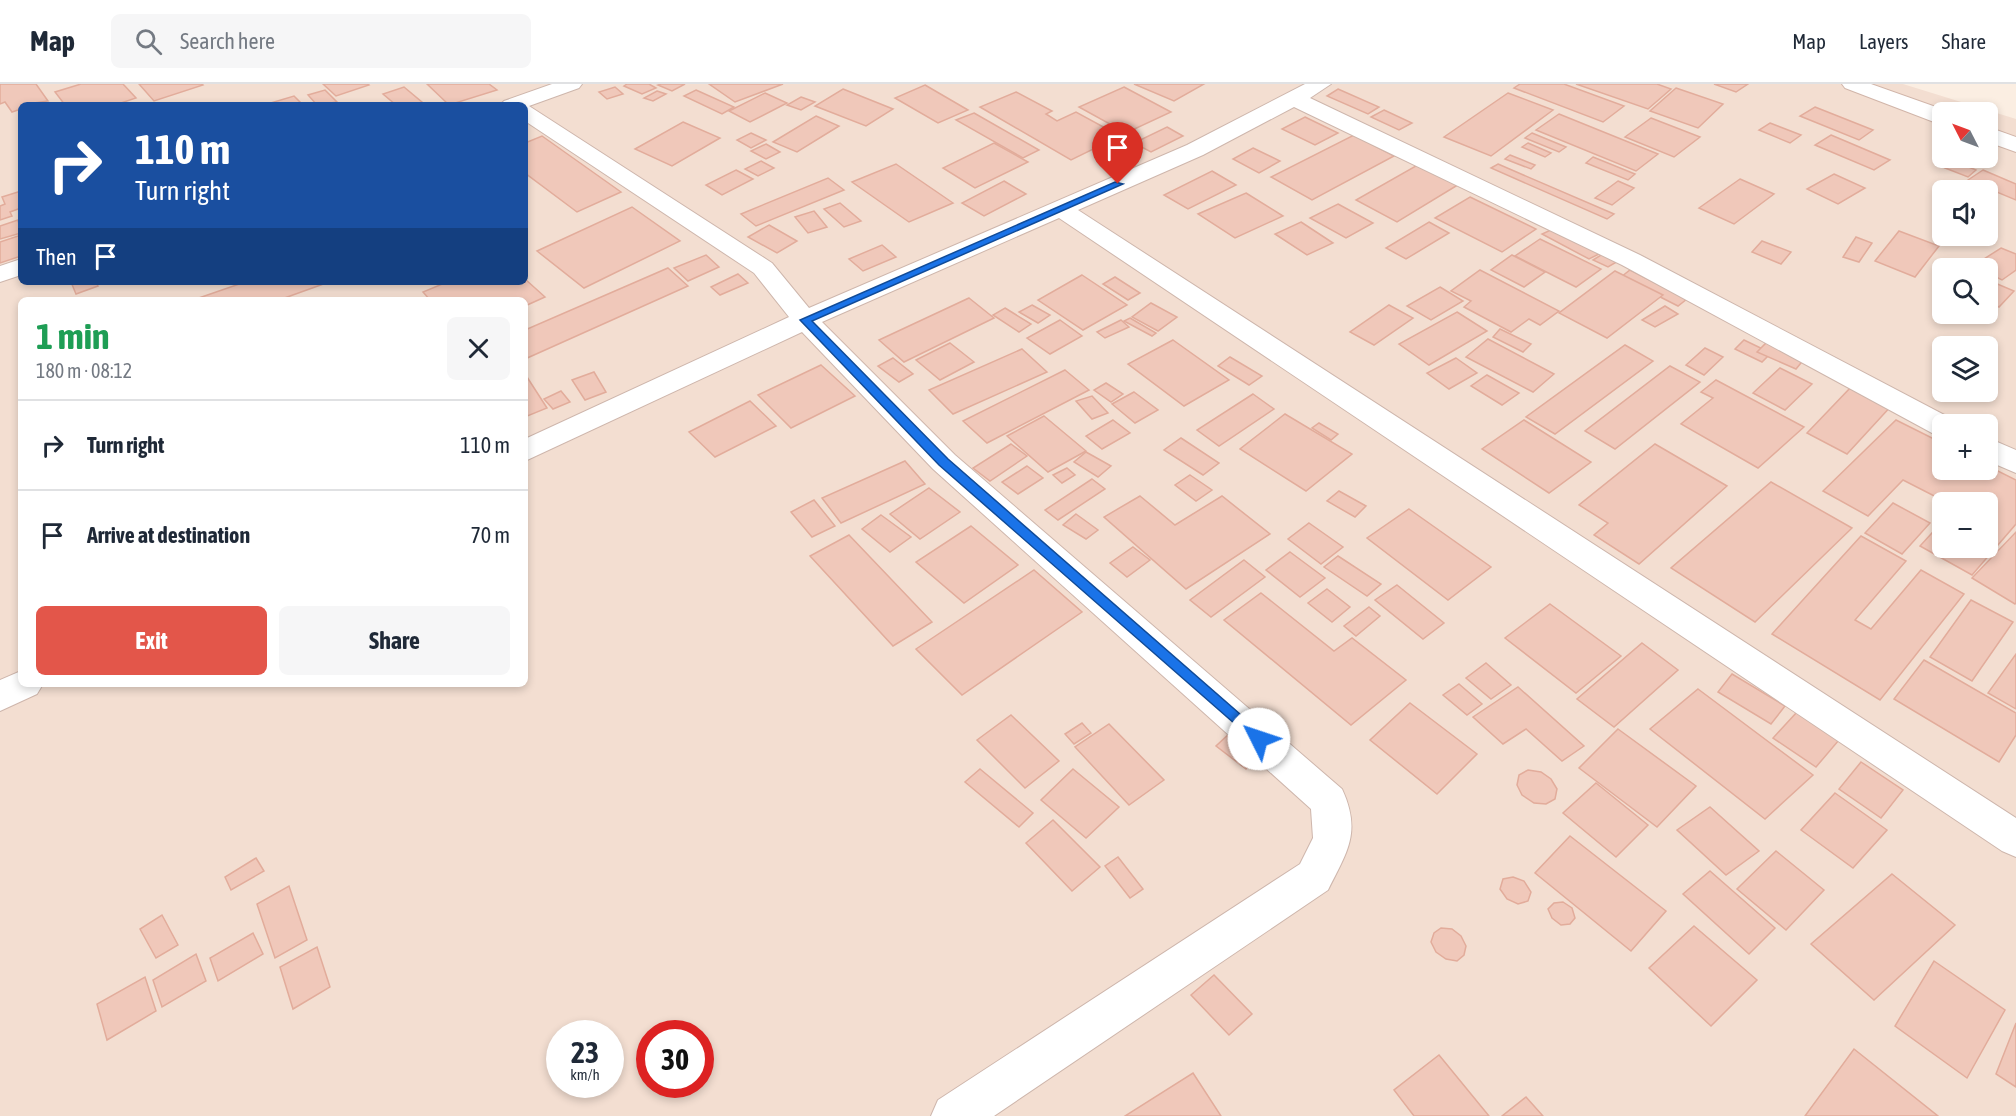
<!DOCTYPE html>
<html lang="en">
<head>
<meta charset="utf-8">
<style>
	body { margin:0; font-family:"Asap Condensed",sans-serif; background:#f6f6f7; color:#1f2937; height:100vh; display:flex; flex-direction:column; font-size:22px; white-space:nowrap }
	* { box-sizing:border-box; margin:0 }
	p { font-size:20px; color:#747a83 }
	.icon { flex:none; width:33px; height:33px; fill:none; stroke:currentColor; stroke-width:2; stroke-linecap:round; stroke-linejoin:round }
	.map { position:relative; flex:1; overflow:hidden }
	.side { position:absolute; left:18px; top:213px; width:510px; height:390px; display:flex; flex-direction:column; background:#fff; border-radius:9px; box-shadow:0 3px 9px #0003 }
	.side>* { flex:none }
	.guide { position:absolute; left:18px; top:18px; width:510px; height:183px; border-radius:9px; box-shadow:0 3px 9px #0003; background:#1a4fa0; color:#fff; overflow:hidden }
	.needle { width:39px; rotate:312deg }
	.controls { position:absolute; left:1932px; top:18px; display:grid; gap:12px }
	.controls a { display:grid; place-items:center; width:66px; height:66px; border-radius:9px; background:#fff; box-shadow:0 3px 9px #0003; font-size:30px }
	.speed { position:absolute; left:546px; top:936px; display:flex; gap:12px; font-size:30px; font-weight:700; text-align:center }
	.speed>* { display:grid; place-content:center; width:78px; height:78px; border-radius:50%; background:#fff; box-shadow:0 3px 9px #0003; line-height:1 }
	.speed small { font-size:15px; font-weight:400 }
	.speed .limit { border:9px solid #d22; background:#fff; color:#111 }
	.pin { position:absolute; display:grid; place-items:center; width:51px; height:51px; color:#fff; margin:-62px -26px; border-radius:50% 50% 50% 0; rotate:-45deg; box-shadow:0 0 6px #0007 }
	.pin .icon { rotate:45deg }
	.me { position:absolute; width:66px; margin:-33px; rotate:311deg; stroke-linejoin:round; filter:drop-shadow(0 0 4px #0008) }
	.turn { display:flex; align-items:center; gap:21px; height:126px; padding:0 18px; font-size:27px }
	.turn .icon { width:78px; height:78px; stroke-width:2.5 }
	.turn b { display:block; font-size:42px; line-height:51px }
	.then { display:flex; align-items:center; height:57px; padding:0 18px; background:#0003; gap:12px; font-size:22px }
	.round { display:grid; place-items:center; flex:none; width:63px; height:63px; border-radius:9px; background:#f6f6f7 }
	.overview { display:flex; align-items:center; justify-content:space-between; height:102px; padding:0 18px }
	h1 { font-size:36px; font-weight:700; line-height:45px; color:#1e9e55 }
	.cta { display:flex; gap:12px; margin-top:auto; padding:12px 18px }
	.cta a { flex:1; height:69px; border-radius:9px; background:#e3564a; color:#fff; font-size:24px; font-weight:700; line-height:69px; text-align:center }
	.cta a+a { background:#f6f6f7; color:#1f2937 }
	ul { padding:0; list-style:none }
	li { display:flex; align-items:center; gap:18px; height:90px; padding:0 18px; border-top:2px solid #e0e1e3 }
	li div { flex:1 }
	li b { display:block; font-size:22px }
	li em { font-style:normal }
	header { display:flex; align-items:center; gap:36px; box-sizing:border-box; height:84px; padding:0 30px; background:#fff; border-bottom:2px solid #e0e1e3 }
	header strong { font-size:28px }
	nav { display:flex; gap:33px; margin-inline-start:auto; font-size:21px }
	.search { width:420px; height:54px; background:#f6f6f7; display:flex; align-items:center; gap:15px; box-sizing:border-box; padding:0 21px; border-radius:9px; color:#747a83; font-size:22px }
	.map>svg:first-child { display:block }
	.residential { fill:#f3ded1; fill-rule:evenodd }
	.building { fill:#f0c8ba; stroke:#e2ac9b; stroke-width:1.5 }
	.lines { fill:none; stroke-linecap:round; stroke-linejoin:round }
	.street-casing { stroke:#ceb6ac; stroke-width:2 }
	.secondary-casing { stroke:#d1b5a9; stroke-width:2 }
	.street { fill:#fff; fill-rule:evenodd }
	.secondary { fill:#fff; fill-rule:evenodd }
	.route { fill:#1a73e8; stroke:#114b97; stroke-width:1.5 }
</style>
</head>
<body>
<header>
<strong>Map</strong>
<div class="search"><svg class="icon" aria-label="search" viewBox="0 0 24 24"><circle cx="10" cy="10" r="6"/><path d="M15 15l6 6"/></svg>Search here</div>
<nav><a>Map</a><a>Layers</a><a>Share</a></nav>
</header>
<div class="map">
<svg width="2016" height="1032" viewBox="0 0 2016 1032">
	<rect width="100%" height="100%" fill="#fbeee2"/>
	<path class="residential" d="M0 0H1903L2016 35V1032H0ZM21 21H525V198H21ZM1942 28H1988V74H1942ZM1942 106H1988V152H1942ZM1942 184H1988V230H1942ZM21 216H525V600H21ZM1942 262H1988V308H1942ZM1942 340H1988V386H1942ZM1942 418H1988V464H1942ZM560 950H610V1000H560ZM650 950H700V1000H650Z"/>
	<g class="building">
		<polygon points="0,0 36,0 48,17 21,21 21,25 12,28 5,18 0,20"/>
		<polygon points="81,0 123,0 136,14 115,21 65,21 55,8"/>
		<polygon points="139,0 202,0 203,1 154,17"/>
		<polygon points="323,0 368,0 369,1 336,12"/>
		<polygon points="427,0 489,0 497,6 449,21"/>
		<polygon points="627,0 649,0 656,4 642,10 624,2"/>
		<polygon points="661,0 685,0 672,7 658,1"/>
		<polygon points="709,0 783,0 735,18"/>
		<polygon points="1134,0 1204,0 1174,17"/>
		<polygon points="1520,0 1564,0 1624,22 1603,38 1514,4"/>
		<polygon points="1576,0 1657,0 1671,5 1648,25"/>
		<polygon points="1714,0 1748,0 1736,8"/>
		<polygon points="925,1 968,26 938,39 895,14"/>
		<polygon points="404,3 423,19 396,21 383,10"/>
		<polygon points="615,3 623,10 607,15 599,8"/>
		<polygon points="1124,3 1171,28 1126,49 1079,23"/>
		<polygon points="1676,4 1723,20 1698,44 1650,27"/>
		<polygon points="843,5 893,25 866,42 815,22"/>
		<polygon points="1338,5 1379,23 1368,30 1327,12"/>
		<polygon points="325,6 337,18 317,21 308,11"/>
		<polygon points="696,6 734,23 722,30 684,12"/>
		<polygon points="657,7 666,10 653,17 644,14"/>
		<polygon points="1016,8 1052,27 1046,30 1057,37 1076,28 1120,52 1071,76 980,23"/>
		<polygon points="765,9 787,19 750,38 729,27"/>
		<polygon points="1508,9 1553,26 1491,72 1444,53"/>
		<polygon points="294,12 303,21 264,21"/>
		<polygon points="801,13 815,18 801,26 787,21"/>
		<polygon points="1815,23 1873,46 1859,56 1800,32"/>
		<polygon points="1384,26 1412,39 1399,46 1371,33"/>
		<polygon points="974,29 1039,66 1023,74 956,36"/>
		<polygon points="1559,30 1658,70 1636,87 1536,46"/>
		<polygon points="816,32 839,42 797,68 773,58"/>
		<polygon points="1305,33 1338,49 1315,61 1282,45"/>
		<polygon points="1651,34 1700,53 1674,73 1625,53"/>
		<polygon points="683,38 720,54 672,82 635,65"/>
		<polygon points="1770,39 1801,51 1790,59 1759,46"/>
		<polygon points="1167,43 1183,52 1151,68 1134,59"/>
		<polygon points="751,49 766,56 751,64 737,56"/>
		<polygon points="1532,49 1566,63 1559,68 1525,54"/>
		<polygon points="1354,51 1394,72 1312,116 1271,93"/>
		<polygon points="1831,51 1890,76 1874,86 1815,61"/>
		<polygon points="542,52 621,108 577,128 525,89 525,59"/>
		<polygon points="994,59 1028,78 975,104 943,84"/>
		<polygon points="1528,59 1551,69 1545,73 1522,63"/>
		<polygon points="766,60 780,68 766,75 751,67"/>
		<polygon points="1253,64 1280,77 1259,89 1233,75"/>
		<polygon points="1510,71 1535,81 1531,85 1505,75"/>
		<polygon points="1593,73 1635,90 1628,96 1586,79"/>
		<polygon points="761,77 774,84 758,92 745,85"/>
		<polygon points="1954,77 1976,86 1968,93 1945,84"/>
		<polygon points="1421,79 1461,99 1397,138 1356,116"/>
		<polygon points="896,80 953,119 909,138 852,98"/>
		<polygon points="1498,80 1614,130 1607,135 1491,84"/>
		<polygon points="736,86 753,95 722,111 706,101"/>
		<polygon points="1983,86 2016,100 2016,116 1968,96"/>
		<polygon points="1212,87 1236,101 1188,125 1164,111"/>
		<polygon points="1834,90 1865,104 1838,120 1807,105"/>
		<polygon points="828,94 844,106 756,142 741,130"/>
		<polygon points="1740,95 1774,110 1734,140 1699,124"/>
		<polygon points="1004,97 1026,110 984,132 962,119"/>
		<polygon points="1618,97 1634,104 1612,121 1595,114"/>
		<polygon points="1953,97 1972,106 1951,106 1941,102"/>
		<polygon points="21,107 21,124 10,128 12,132 0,136 0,122 5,120 2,113"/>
		<polygon points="1246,109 1283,132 1235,154 1198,130"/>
		<polygon points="1470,113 1536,145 1502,168 1435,134"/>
		<polygon points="840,119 861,137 844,143 824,125"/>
		<polygon points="1338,120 1373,139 1346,154 1310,134"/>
		<polygon points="632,123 680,157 584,204 537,167"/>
		<polygon points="814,127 827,143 808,149 795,133"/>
		<polygon points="18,136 21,149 0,155 0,142"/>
		<polygon points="1301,138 1333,159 1307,171 1275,150"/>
		<polygon points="1429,138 1449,149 1406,175 1386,164"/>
		<polygon points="769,141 797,157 777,169 748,153"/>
		<polygon points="1555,144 1601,169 1589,175 1542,150"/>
		<polygon points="1899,147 1939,162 1915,193 1875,177"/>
		<polygon points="21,151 21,172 0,179 0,158"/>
		<polygon points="1856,153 1872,159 1859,178 1843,173"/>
		<polygon points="1540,155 1601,185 1576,203 1515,172"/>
		<polygon points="1762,157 1791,168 1781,180 1752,168"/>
		<polygon points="882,161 896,173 863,187 849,175"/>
		<polygon points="2001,164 2016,170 2016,186 2002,196 1988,189 1988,184 1973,182"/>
		<polygon points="1606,168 1620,176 1608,183 1593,176"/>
		<polygon points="706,171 719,183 688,197 674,184"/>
		<polygon points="1512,171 1545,188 1524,203 1491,186"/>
		<polygon points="668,184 688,202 525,275 525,246"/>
		<polygon points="1480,186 1559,227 1540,241 1529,235 1511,248 1464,223 1471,217 1451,207"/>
		<polygon points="1630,186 1687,215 1678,222 1621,193"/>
		<polygon points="1615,187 1663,211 1607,254 1559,229"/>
		<polygon points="738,190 748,199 720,211 711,203"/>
		<polygon points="1082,191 1127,221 1083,246 1038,216"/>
		<polygon points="1115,193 1140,209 1128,216 1103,200"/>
		<polygon points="525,195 545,213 525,222 525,216 430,216 423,208 447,198 525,198"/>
		<polygon points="1988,196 2014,207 1999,223 1988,218"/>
		<polygon points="71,198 96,198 98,202 76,210"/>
		<polygon points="245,198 329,198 279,216 193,216"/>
		<polygon points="1440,203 1463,217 1431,236 1407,222"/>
		<polygon points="969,214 994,234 904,278 879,256"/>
		<polygon points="1151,219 1177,233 1158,247 1132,233"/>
		<polygon points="1032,221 1050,231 1038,239 1019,228"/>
		<polygon points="1389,221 1413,234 1374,261 1350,248"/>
		<polygon points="1665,222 1678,230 1655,243 1642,236"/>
		<polygon points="1005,224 1031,240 1019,248 993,231"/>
		<polygon points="1457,228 1487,247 1429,281 1399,260"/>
		<polygon points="1130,234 1156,249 1152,252 1124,237"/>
		<polygon points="1060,236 1082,252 1050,270 1027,254"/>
		<polygon points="1121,236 1129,243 1105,254 1097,248"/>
		<polygon points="1500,245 1531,260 1523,268 1493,253"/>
		<polygon points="1488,255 1554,290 1533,308 1466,273"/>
		<polygon points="1173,256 1229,296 1184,322 1128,280"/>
		<polygon points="1744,256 1771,269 1762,278 1735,265"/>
		<polygon points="1767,258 1805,274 1796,285 1757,268"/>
		<polygon points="950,259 974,278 940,296 916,276"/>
		<polygon points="1625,261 1653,277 1555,350 1526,333"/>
		<polygon points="1705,264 1723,273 1704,291 1686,281"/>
		<polygon points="1022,265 1047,288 953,330 929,306"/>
		<polygon points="1230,273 1262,292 1249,301 1218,282"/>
		<polygon points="893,274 913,290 899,298 878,282"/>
		<polygon points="1456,274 1477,289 1449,305 1427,289"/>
		<polygon points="821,281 855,312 791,344 758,311"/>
		<polygon points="1670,282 1700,298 1615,365 1585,347"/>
		<polygon points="1780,284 1812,300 1785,326 1753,309"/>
		<polygon points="1065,286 1089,306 987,359 963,337"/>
		<polygon points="594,288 606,308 585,316 572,296"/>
		<polygon points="1487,291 1519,309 1502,321 1471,302"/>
		<polygon points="527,293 547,324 525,333 525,294"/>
		<polygon points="1716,296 1804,343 1758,384 1681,340 1713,314 1701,308"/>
		<polygon points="1106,299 1123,310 1111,318 1094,306"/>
		<polygon points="1853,301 1893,320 1847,370 1807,349"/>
		<polygon points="561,307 570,318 553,325 544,315"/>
		<polygon points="1134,308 1158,326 1135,339 1112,320"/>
		<polygon points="1253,310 1274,325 1219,362 1197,346"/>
		<polygon points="1092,312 1108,329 1092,335 1076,317"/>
		<polygon points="750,317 776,342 715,373 689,348"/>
		<polygon points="1285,330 1352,370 1306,407 1240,365"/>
		<polygon points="1044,332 1086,367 1048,388 1007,352"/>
		<polygon points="1113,336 1130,349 1102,365 1086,352"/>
		<polygon points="1524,336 1551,353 1591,378 1549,409 1482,365"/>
		<polygon points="1896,336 1942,359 1942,386 1988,386 1988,382 2016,396 2016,440 1972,491 1920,462 1942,438 1942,464 1988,464 1988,418 1946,418 1903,396 1868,432 1823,407"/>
		<polygon points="1319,339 1338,350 1331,356 1312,344"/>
		<polygon points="1181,354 1219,379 1203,391 1164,366"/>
		<polygon points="1011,360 1027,372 990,397 973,384"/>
		<polygon points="1655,360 1727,402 1639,480 1594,451 1608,439 1579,421"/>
		<polygon points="1086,368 1111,382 1098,393 1074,378"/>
		<polygon points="905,377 925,400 841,439 822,414"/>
		<polygon points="1027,382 1043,394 1018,410 1002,398"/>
		<polygon points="1067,384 1075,391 1062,399 1053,391"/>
		<polygon points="1190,391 1212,406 1196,417 1175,401"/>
		<polygon points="1092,395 1105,405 1058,436 1045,426"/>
		<polygon points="1771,398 1852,444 1755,538 1671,484"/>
		<polygon points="929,404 960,428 920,455 890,430"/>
		<polygon points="1339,407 1366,422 1355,433 1327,417"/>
		<polygon points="1140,412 1175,441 1222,412 1270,450 1186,505 1104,433"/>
		<polygon points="814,416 835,442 812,453 791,428"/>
		<polygon points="1893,419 1930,439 1902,470 1865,449"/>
		<polygon points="1409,425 1491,483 1448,516 1367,454"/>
		<polygon points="1076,430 1098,446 1086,455 1063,441"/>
		<polygon points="881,431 911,453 890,468 862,445"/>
		<polygon points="1309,439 1343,463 1321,480 1288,455"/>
		<polygon points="971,442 1018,481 964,519 916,478"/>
		<polygon points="2016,448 2016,519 2015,520 1972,494"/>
		<polygon points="849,451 932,538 893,562 810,472"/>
		<polygon points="1861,452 1906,477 1855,536 1871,545 1921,486 1964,510 1880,616 1772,550"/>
		<polygon points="1133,463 1150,476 1127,493 1110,479"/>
		<polygon points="1290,468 1325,494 1300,513 1266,486"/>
		<polygon points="1338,472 1381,500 1367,512 1324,483"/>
		<polygon points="1244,476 1265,493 1211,533 1190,516"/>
		<polygon points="1034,486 1082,528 962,611 916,565"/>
		<polygon points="1397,501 1444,539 1423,555 1375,516"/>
		<polygon points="1327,505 1350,523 1332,538 1308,519"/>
		<polygon points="1261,509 1334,567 1352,554 1406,596 1351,641 1224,536"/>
		<polygon points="1971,516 2013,538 1972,597 1930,573"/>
		<polygon points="1550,520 1621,572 1576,609 1505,554"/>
		<polygon points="1369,523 1380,532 1356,552 1344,542"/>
		<polygon points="1642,559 1678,586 1614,643 1577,615"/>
		<polygon points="2016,570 2016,625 1988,609"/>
		<polygon points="1924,576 2016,629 2016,651 1999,678 1894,615"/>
		<polygon points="1486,579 1511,601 1491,615 1466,594"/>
		<polygon points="1732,590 1785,622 1771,640 1718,608"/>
		<polygon points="1459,600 1482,620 1467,631 1443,611"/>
		<polygon points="1518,603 1584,662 1562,677 1526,645 1503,660 1473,633"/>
		<polygon points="1698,605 1813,691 1765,735 1650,645"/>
		<polygon points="1410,619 1477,670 1437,710 1370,656"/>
		<polygon points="1797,628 1839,656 1816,683 1773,654"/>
		<polygon points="1011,631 1059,677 1025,704 977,656"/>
		<polygon points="1082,639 1091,649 1074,660 1065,650"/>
		<polygon points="1109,640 1164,696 1129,721 1075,663"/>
		<polygon points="1618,645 1696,702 1657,743 1579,684"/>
		<polygon points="1230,649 1259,671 1246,685 1216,662"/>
		<polygon points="1861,678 1903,706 1881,734 1839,705"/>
		<polygon points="980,685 1033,729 1019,743 965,698"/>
		<polygon points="1073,685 1119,723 1086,754 1041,716"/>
		<polygon points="1528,686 1541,688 1551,695 1557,705 1555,715 1546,720 1534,719 1522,711 1517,701 1519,691"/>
		<polygon points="1596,699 1648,741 1616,773 1563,729"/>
		<polygon points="1835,709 1887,746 1853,784 1801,746"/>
		<polygon points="1710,723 1759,767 1726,791 1677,746"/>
		<polygon points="1053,736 1100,783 1072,807 1026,759"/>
		<polygon points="1570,752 1666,827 1631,867 1535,789"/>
		<polygon points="1776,767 1824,806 1786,846 1737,805"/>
		<polygon points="1118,773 1143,805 1130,814 1105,782"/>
		<polygon points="256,774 264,787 231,806 225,793"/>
		<polygon points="1710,787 1775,844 1749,870 1683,810"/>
		<polygon points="1892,790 1955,841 1874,916 1811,860"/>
		<polygon points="1513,793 1524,797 1531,808 1528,817 1518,820 1507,815 1500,805 1503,795"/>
		<polygon points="289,802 307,856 275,874 257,820"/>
		<polygon points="1563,818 1572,824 1575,834 1570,840 1561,841 1552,834 1548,825 1554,819"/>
		<polygon points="162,831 178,861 156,874 140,845"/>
		<polygon points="1694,842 1757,896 1711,942 1649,884"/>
		<polygon points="1441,844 1452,845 1461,852 1466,862 1464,871 1457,877 1446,875 1436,868 1431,858 1434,849"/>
		<polygon points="253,849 263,870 218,897 210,874"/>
		<polygon points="317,863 330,903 293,925 280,883"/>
		<polygon points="196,870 206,897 162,923 153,896"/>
		<polygon points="1934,877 2005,926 1967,994 1895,942"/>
		<polygon points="1214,891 1252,930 1229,951 1191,911"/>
		<polygon points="145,893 156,927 107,956 97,920"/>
		<polygon points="2016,939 2016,1003 1996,990"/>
		<polygon points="1854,965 1938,1032 1805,1032"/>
		<polygon points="1439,971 1489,1032 1414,1032 1394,1006"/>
		<polygon points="1193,989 1221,1032 1125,1032"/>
		<polygon points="1526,1013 1543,1032 1502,1032"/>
	</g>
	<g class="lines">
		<defs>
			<g id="street">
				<path d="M552 0H582L579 4 529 22 772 179 809 224 1187 61 1305 0H1331L1310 14 1640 171 1952 335 1956 340H1942V352L1932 349 1622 181 1294 23 1203 71 1078 126 2016 734V773L2002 767 1059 134 822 238 955 371 1342 705C1362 748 1347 768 1328 806L994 1032H931L938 1016 1300 780 1313 754 1311 725 933 385 802 248 525 377V355L789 233 754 189 525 37V21H500L504 17Z"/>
				<polygon points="21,175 21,191 0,198 0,182"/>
				<polygon points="1988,354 2016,366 2016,389 1988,377"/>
				<polygon points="21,587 21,600 43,600 37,610 0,627 0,596"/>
			</g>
			<g id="secondary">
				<polygon points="1842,0 1871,0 1950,28 1942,28 1942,39 1934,38 1845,4"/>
				<polygon points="1988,43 2016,53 2016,68 1988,58"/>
			</g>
		</defs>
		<use href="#street" class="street-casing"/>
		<use href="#secondary" class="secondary-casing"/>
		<use href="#street" class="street"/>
		<use href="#secondary" class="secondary"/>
	</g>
	<polygon class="route" points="1115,98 1123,100 812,237 948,375 1264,651 1267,655 1264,660 1259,661 939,381 800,236"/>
</svg>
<div class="controls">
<a><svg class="needle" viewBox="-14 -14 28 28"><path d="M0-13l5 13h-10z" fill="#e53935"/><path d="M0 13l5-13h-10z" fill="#747a83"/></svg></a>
<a><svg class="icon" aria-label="sound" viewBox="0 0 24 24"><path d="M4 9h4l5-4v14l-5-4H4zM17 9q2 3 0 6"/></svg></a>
<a><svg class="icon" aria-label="search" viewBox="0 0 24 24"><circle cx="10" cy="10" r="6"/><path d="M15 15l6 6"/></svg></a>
<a><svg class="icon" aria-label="layers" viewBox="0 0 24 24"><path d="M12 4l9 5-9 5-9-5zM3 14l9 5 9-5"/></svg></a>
<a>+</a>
<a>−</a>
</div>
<div class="speed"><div>23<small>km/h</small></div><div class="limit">30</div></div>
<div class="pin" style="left:1118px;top:100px;background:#d93025"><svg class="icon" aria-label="arrive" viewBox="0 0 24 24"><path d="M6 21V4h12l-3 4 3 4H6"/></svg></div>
<svg class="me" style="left:1259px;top:655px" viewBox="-20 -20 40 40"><circle r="19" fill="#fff"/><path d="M0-13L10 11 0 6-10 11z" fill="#1a73e8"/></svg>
<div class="guide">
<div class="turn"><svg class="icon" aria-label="right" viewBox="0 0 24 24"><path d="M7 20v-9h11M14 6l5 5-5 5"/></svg><div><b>110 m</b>Turn right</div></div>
<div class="then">Then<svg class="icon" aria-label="arrive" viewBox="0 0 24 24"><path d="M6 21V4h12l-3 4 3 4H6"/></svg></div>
</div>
<section class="side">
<div class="overview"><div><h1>1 min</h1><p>180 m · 08:12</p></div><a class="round"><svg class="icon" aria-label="close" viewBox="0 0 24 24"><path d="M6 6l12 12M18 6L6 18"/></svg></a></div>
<ul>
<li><svg class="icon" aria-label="right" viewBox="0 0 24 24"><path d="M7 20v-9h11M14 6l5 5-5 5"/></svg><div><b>Turn right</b></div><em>110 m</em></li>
<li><svg class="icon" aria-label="arrive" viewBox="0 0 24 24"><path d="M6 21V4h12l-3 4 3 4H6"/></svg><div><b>Arrive at destination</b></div><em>70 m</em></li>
</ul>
<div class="cta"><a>Exit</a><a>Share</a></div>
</section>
</div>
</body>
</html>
